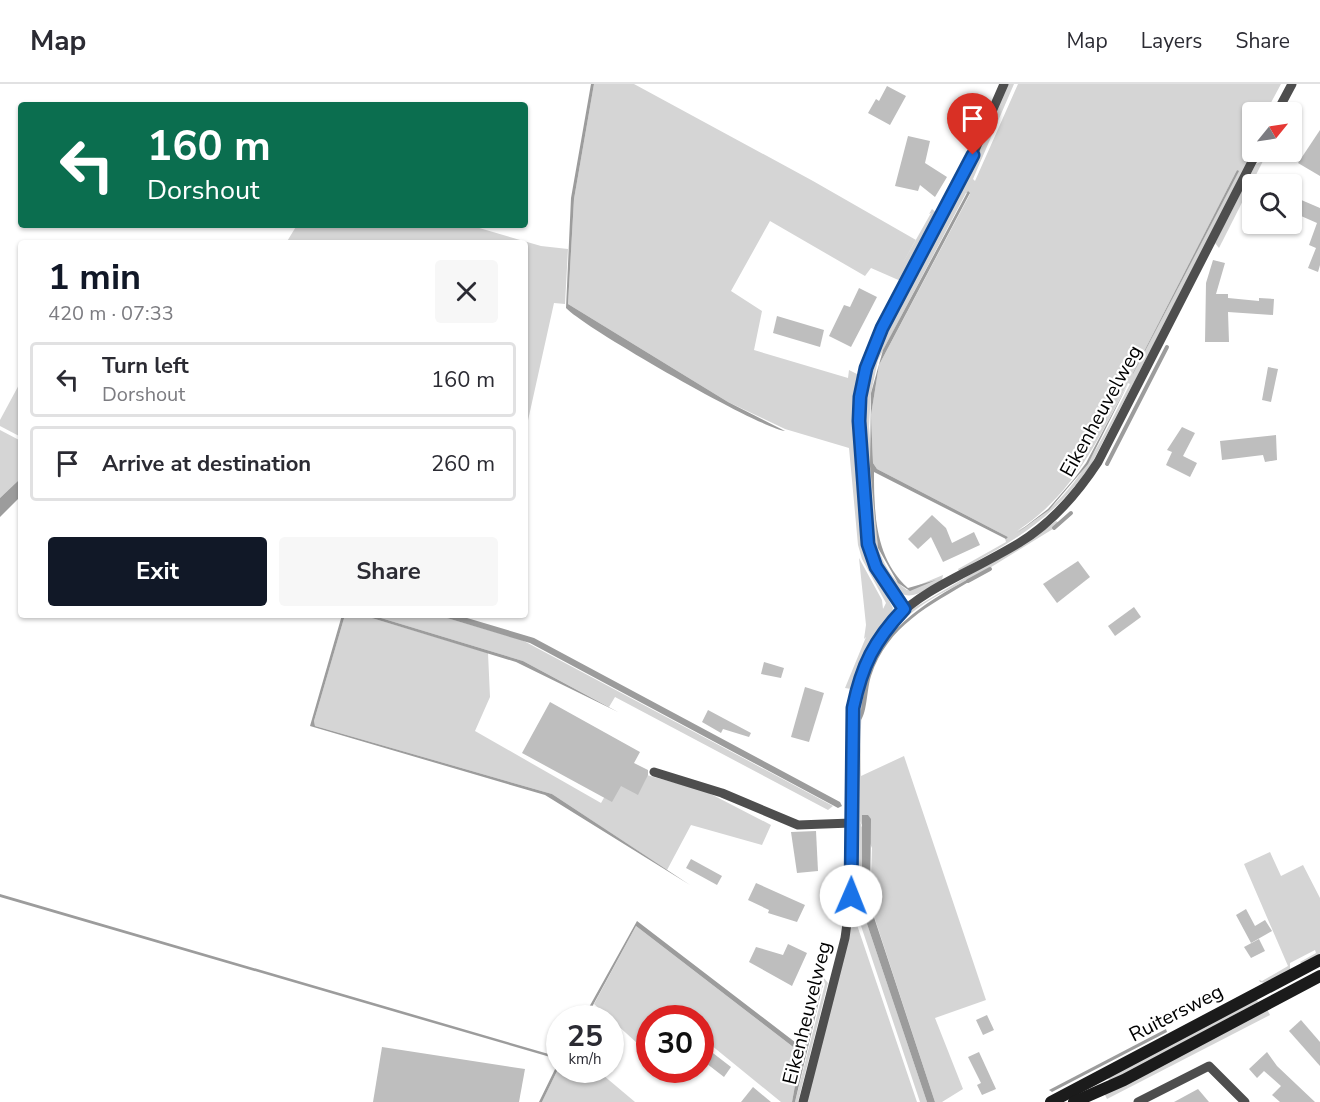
<!DOCTYPE html>
<html lang="en">
<head>
<meta charset="utf-8">
<style>
	body { margin:0; font-family:"Nunito Sans",sans-serif; background:#f7f7f7; color:#2b2b33; height:100vh; display:flex; flex-direction:column; font-size:22px; white-space:nowrap }
	* { box-sizing:border-box; margin:0 }
	p { font-size:20px; color:#7c7c81 }
	.icon { flex:none; width:33px; height:33px; fill:none; stroke:currentColor; stroke-width:2; stroke-linecap:round; stroke-linejoin:round }
	.map { position:relative; flex:1; overflow:hidden }
	.details { position:absolute; left:18px; top:156px; width:510px; height:378px; display:flex; flex-direction:column; background:#fff; border-radius:6px; box-shadow:0 2px 4px #0004 }
	.details>* { flex:none }
	.top-card { position:absolute; left:18px; top:18px; width:510px; height:126px; border-radius:6px; box-shadow:0 2px 4px #0004; background:#0b6e4f; color:#fff; overflow:hidden }
	.needle { width:39px; rotate:60deg }
	.fabs { position:absolute; left:1242px; top:18px; display:grid; gap:12px }
	.fabs a { display:grid; place-items:center; width:60px; height:60px; border-radius:6px; background:#fff; box-shadow:0 2px 4px #0004; font-size:30px }
	.speed { position:absolute; left:546px; top:921px; display:flex; gap:12px; font-size:30px; font-weight:700; text-align:center }
	.speed>* { display:grid; place-content:center; width:78px; height:78px; border-radius:50%; background:#fff; box-shadow:0 2px 4px #0004; line-height:1 }
	.speed small { font-size:15px; font-weight:400 }
	.speed .limit { border:9px solid #d22; background:#fff; color:#111 }
	.pin { position:absolute; display:grid; place-items:center; width:51px; height:51px; color:#fff; margin:-62px -26px; border-radius:50% 50% 50% 0; rotate:-45deg; box-shadow:0 0 6px #0007 }
	.pin .icon { rotate:45deg }
	.me { position:absolute; width:66px; margin:-33px; rotate:1deg; stroke-linejoin:round; filter:drop-shadow(0 0 4px #0008) }
	.turn { display:flex; align-items:center; gap:21px; height:126px; padding:0 30px; font-size:27px }
	.turn .icon { width:78px; height:78px; stroke-width:2.5 }
	.turn b { display:block; font-size:42px; line-height:51px }
	.round { display:grid; place-items:center; flex:none; width:63px; height:63px; border-radius:6px; background:#f7f7f7 }
	.overview { display:flex; align-items:center; justify-content:space-between; height:102px; padding:0 30px }
	h1 { font-size:36px; font-weight:700; line-height:45px; color:#111827 }
	.action { display:flex; gap:12px; margin-top:auto; padding:12px 30px }
	.action a { flex:1; height:69px; border-radius:6px; background:#111827; color:#fff; font-size:24px; font-weight:700; line-height:69px; text-align:center }
	.action a+a { background:#f7f7f7; color:#2b2b33 }
	ul { padding:0; list-style:none }
	li { display:flex; align-items:center; gap:18px; height:75px; margin:0 12px 9px; padding:0 18px; border:3px solid #e1e1e2; border-radius:6px }
	li div { flex:1 }
	li b { display:block; font-size:22px }
	li em { font-style:normal }
	header { display:flex; align-items:center; gap:36px; box-sizing:border-box; height:84px; padding:0 30px; background:#fff; border-bottom:2px solid #e1e1e2 }
	header strong { font-size:28px }
	nav { display:flex; gap:33px; margin-inline-start:auto; font-size:21px }
	.map>svg:first-child { display:block }
	.green { fill:#d5d5d5; fill-rule:evenodd }
	.water { fill:#9c9c9c }
	.lines { fill:none; stroke-linecap:round; stroke-linejoin:round }
	.stream { stroke:#9c9c9c; stroke-width:4 }
	.building { fill:#bebebe }
	.street { stroke:#4e4e4e; stroke-width:9 }
	.secondary { stroke:#1b1b1b; stroke-width:12 }
	.route-casing { stroke:#114b97; stroke-width:15 }
	.route { stroke:#1a73e8; stroke-width:10 }
	.labels { text-anchor:middle; dominant-baseline:central; stroke-width:4.5; stroke-linejoin:round; paint-order:stroke }
	.street-label { font-size:20px; fill:#000; stroke:#fff }
</style>
</head>
<body>
<header>
<strong>Map</strong>
<nav><a>Map</a><a>Layers</a><a>Share</a></nav>
</header>
<div class="map">
<svg width="1320" height="1018" viewBox="0 0 1320 1018">
	<rect width="100%" height="100%" fill="#fff"/>
	<g class="green">
		<polygon points="594,0 634,0 813,97 916,156 900,184 931,129 929,130 932,125 939,131 903,198 871,184 865,192 770,137 731,207 762,227 754,266 848,294 849,286 859,291 855,335 866,465 871,482 893,524 891,532 862,572 851,605 845,604 866,553 864,555 866,541 859,474 882,516 883,525 886,519 862,475 858,461 849,364 785,345 728,318 568,220 574,115"/>
		<path d="M1008 0H1014L973 95 975 97 1018 0H1281L1266 28H1252V55L1242 76 1252 60 1253 68 1091 381C1052 436 1017 455 959 487L958 485 1006 458 1005 454 1008 453 877 385 873 379 871 331 879 281 970 110 966 109 878 276 871 309 869 342 878 464C884 480 892 496 907 506L943 491 942 496C932 502 917 514 905 511 863 500 861 352 863 315 864 299 871 282 875 266ZM1237 86 1238 87 1133 290V289ZM1128 299 1130 300C1101 356 1076 417 1017 447 1073 411 1098 356 1128 299Z"/>
		<polygon points="1263,77 1219,164 1215,159 1256,80"/>
		<polygon points="297,141 469,141 541,162 568,165 565,220 554,219 525,350 525,159 286,159"/>
		<polygon points="21,297 21,353 0,342 0,336"/>
		<polygon points="0,346 21,357 21,394 0,414"/>
		<path d="M1056 437 1061 440 988 485V487L972 496 970 494C953 504 934 512 918 524 858 567 860 630 861 692L904 672 986 916 935 934 963 1005 942 1018H935L870 820 872 764 860 737 864 750 862 825 927 1018H920L854 821 858 621 872 574 897 539 909 527 1037 451Z"/>
		<polygon points="345,531 362,531 488,569 490,613 475,647 601,719 621,684 705,707 771,741 762,761 691,741 667,786 552,710 315,642 314,637"/>
		<polygon points="371,531 437,531 522,556 833,722 828,726 615,613 609,623 523,577"/>
		<polygon points="1270,768 1281,792 1303,781 1320,814 1320,870 1302,880 1300,878 1316,869 1315,866 1290,879 1290,886 1265,899 1260,898 1259,896 1262,897 1288,882 1244,780"/>
		<polygon points="854,832 855,835 917,1018 807,1018"/>
		<polygon points="636,842 801,969 792,1018 781,1018 711,961 702,974 700,934 650,934 649,945 637,959 594,920"/>
		<polygon points="823,893 828,899 798,1018 795,1018 825,900"/>
		<polygon points="1256,914 1258,918 1110,998 1106,990"/>
		<polygon points="1267,925 1270,931 1107,1015 1104,1009"/>
		<polygon points="559,983 560,986 597,986 635,1018 542,1018"/>
	</g>
	<g class="water">
		<path d="M591 0H594L574 115 568 220 728 318 785 347C759 344 586 245 566 224L571 114Z"/>
		<polygon points="1237,86 1239,87 1133,290 1133,289"/>
		<path d="M968 107 970 109 879 281 871 331 873 379 877 385 1008 453 1006 455 874 388C874 430 875 474 908 504L936 496 910 507 898 499 878 464 870 382 871 309 883 266Z"/>
		<polygon points="1129,298 1088,380 1049,426 1017,449 1048,425 1074,395 1086,379"/>
		<polygon points="21,394 21,412 0,433 0,414"/>
		<path d="M970 494 972 496C929 522 888 541 871 592 867 604 867 628 861 636 860 625 863 614 865 604 878 546 923 520 970 494Z"/>
		<polygon points="342,531 345,531 314,637 315,642 552,710 690,801 545,711 310,642"/>
		<polygon points="362,531 371,531 523,577 618,628 516,578"/>
		<polygon points="437,531 457,531 534,554 840,718 842,722 838,724 530,559"/>
		<polygon points="862,731 868,731 871,735 870,821 935,1018 927,1018 862,825"/>
		<polygon points="0,810 559,973 559,983 542,1018 539,1018 558,979 557,975 0,813"/>
		<polygon points="637,837 804,965 824,896 795,1018 792,1018 801,969 636,842 586,934 583,934"/>
		<polygon points="1166,945 1167,948 1052,1008 1049,1006"/>
	</g>
	<g class="lines">
		<g class="stream">
			<polyline points="1107,380 1167,263"/>
			<polyline points="1054,444 1071,429"/>
			<polyline points="968,497 990,485"/>
		</g>
	</g>
	<g class="building">
		<polygon points="887,2 906,12 890,41 868,29 876,15 879,17"/>
		<polygon points="968,14 978,20 962,49 952,44"/>
		<polygon points="1320,46 1320,92 1298,79"/>
		<polygon points="908,52 930,57 925,79 947,93 935,113 920,101 918,107 895,102"/>
		<polygon points="1292,112 1320,124 1320,181 1318,188 1308,184 1316,164 1309,161 1317,139 1292,128"/>
		<polygon points="1213,176 1225,179 1216,210 1228,210 1228,214 1259,217 1259,214 1274,215 1273,231 1228,228 1229,258 1205,258 1206,199"/>
		<polygon points="859,204 877,213 851,263 829,252 844,221 850,223"/>
		<polygon points="777,232 824,246 820,263 773,249"/>
		<polygon points="1268,283 1278,285 1271,318 1262,316"/>
		<polygon points="1182,343 1195,349 1183,372 1197,379 1190,393 1166,381 1172,368 1167,366"/>
		<polygon points="1276,351 1277,376 1265,378 1263,371 1222,376 1220,357"/>
		<polygon points="932,431 946,444 952,459 974,448 980,461 943,478 931,453 918,465 908,455"/>
		<polygon points="1078,477 1090,493 1057,519 1043,500"/>
		<polygon points="1134,523 1141,533 1115,552 1108,542"/>
		<polygon points="764,578 784,584 781,594 761,590"/>
		<polygon points="805,603 824,609 809,658 791,653"/>
		<polygon points="550,618 640,668 634,679 648,686 648,691 638,711 621,702 612,718 522,669"/>
		<polygon points="708,626 751,649 749,653 723,645 721,649 702,638"/>
		<polygon points="816,747 818,787 797,789 791,748"/>
		<polygon points="691,775 722,792 717,801 686,784"/>
		<polygon points="756,799 805,821 797,838 768,829 769,826 748,816"/>
		<polygon points="1246,825 1255,842 1265,836 1272,847 1251,859 1236,831"/>
		<polygon points="1259,855 1265,867 1251,874 1244,863"/>
		<polygon points="788,860 807,869 792,902 749,878 756,863 783,871"/>
		<polygon points="987,931 994,946 983,951 976,936"/>
		<polygon points="1301,936 1320,958 1320,982 1289,947"/>
		<polygon points="382,963 525,985 519,1018 373,1018"/>
		<polygon points="709,966 731,983 724,993 702,976"/>
		<polygon points="979,968 996,1005 982,1011 977,1001 981,999 968,973"/>
		<polygon points="1267,968 1277,982 1315,1018 1280,1018 1272,1011 1281,1002 1264,987 1257,994 1249,985"/>
		<polygon points="753,1003 771,1018 741,1018"/>
		<polygon points="1198,1005 1209,1018 1174,1018"/>
	</g>
	<g class="lines">
		<g class="street">
			<polyline points="1277,28 1292,0"/>
			<polyline points="904,525 880,491 868,460 859,337 860,313 872,265 965,89 1004,0"/>
			<polyline points="654,688 722,709 798,741 851,739"/>
			<path d="M803 1018 845 854 849 825 853 624C876 514 934 510 1019 459 1052 439 1077 410 1098 378L1257 68"/>
			<polyline points="1138,1018 1209,982 1245,1018"/>
		</g>
		<g class="secondary">
			<polyline points="1051,1018 1320,876"/>
			<polyline points="1074,1018 1124,996 1320,892"/>
		</g>
	</g>
	<g class="lines">
		<defs>
			<path id="route" d="M851 812 853 624C862 581 874 557 904 525L876 483 868 460 859 337 860 313 866 284 882 244 973 71"/>
		</defs>
		<use href="#route" class="route-casing"/>
		<use href="#route" class="route"/>
	</g>
	<g class="labels">
		<g class="street-label">
			<text transform="translate(1101 327) rotate(-61)">Eikenheuvelweg</text>
			<text transform="translate(807 929) rotate(-76)">Eikenheuvelweg</text>
			<text transform="translate(1176 929) rotate(-27)">Ruitersweg</text>
		</g>
	</g>
</svg>
<div class="fabs">
<a><svg class="needle" viewBox="-14 -14 28 28"><path d="M0-13l5 13h-10z" fill="#e53935"/><path d="M0 13l5-13h-10z" fill="#7c7c81"/></svg></a>
<a><svg class="icon" aria-label="search" viewBox="0 0 24 24"><circle cx="10" cy="10" r="6"/><path d="M15 15l6 6"/></svg></a>
</div>
<div class="speed"><div>25<small>km/h</small></div><div class="limit">30</div></div>
<div class="pin" style="left:973px;top:71px;background:#d93025"><svg class="icon" aria-label="arrive" viewBox="0 0 24 24"><path d="M6 21V4h12l-3 4 3 4H6"/></svg></div>
<svg class="me" style="left:851px;top:812px" viewBox="-20 -20 40 40"><circle r="19" fill="#fff"/><path d="M0-13L10 11 0 6-10 11z" fill="#1a73e8"/></svg>
<div class="top-card">
<div class="turn"><svg class="icon" aria-label="left" viewBox="0 0 24 24"><path d="M17 20v-9H6M10 6l-5 5 5 5"/></svg><div><b>160 m</b>Dorshout</div></div>
</div>
<section class="details">
<div class="overview"><div><h1>1 min</h1><p>420 m · 07:33</p></div><a class="round"><svg class="icon" aria-label="close" viewBox="0 0 24 24"><path d="M6 6l12 12M18 6L6 18"/></svg></a></div>
<ul>
<li><svg class="icon" aria-label="left" viewBox="0 0 24 24"><path d="M17 20v-9H6M10 6l-5 5 5 5"/></svg><div><b>Turn left</b><p>Dorshout</p></div><em>160 m</em></li>
<li><svg class="icon" aria-label="arrive" viewBox="0 0 24 24"><path d="M6 21V4h12l-3 4 3 4H6"/></svg><div><b>Arrive at destination</b></div><em>260 m</em></li>
</ul>
<div class="action"><a>Exit</a><a>Share</a></div>
</section>
</div>
</body>
</html>
